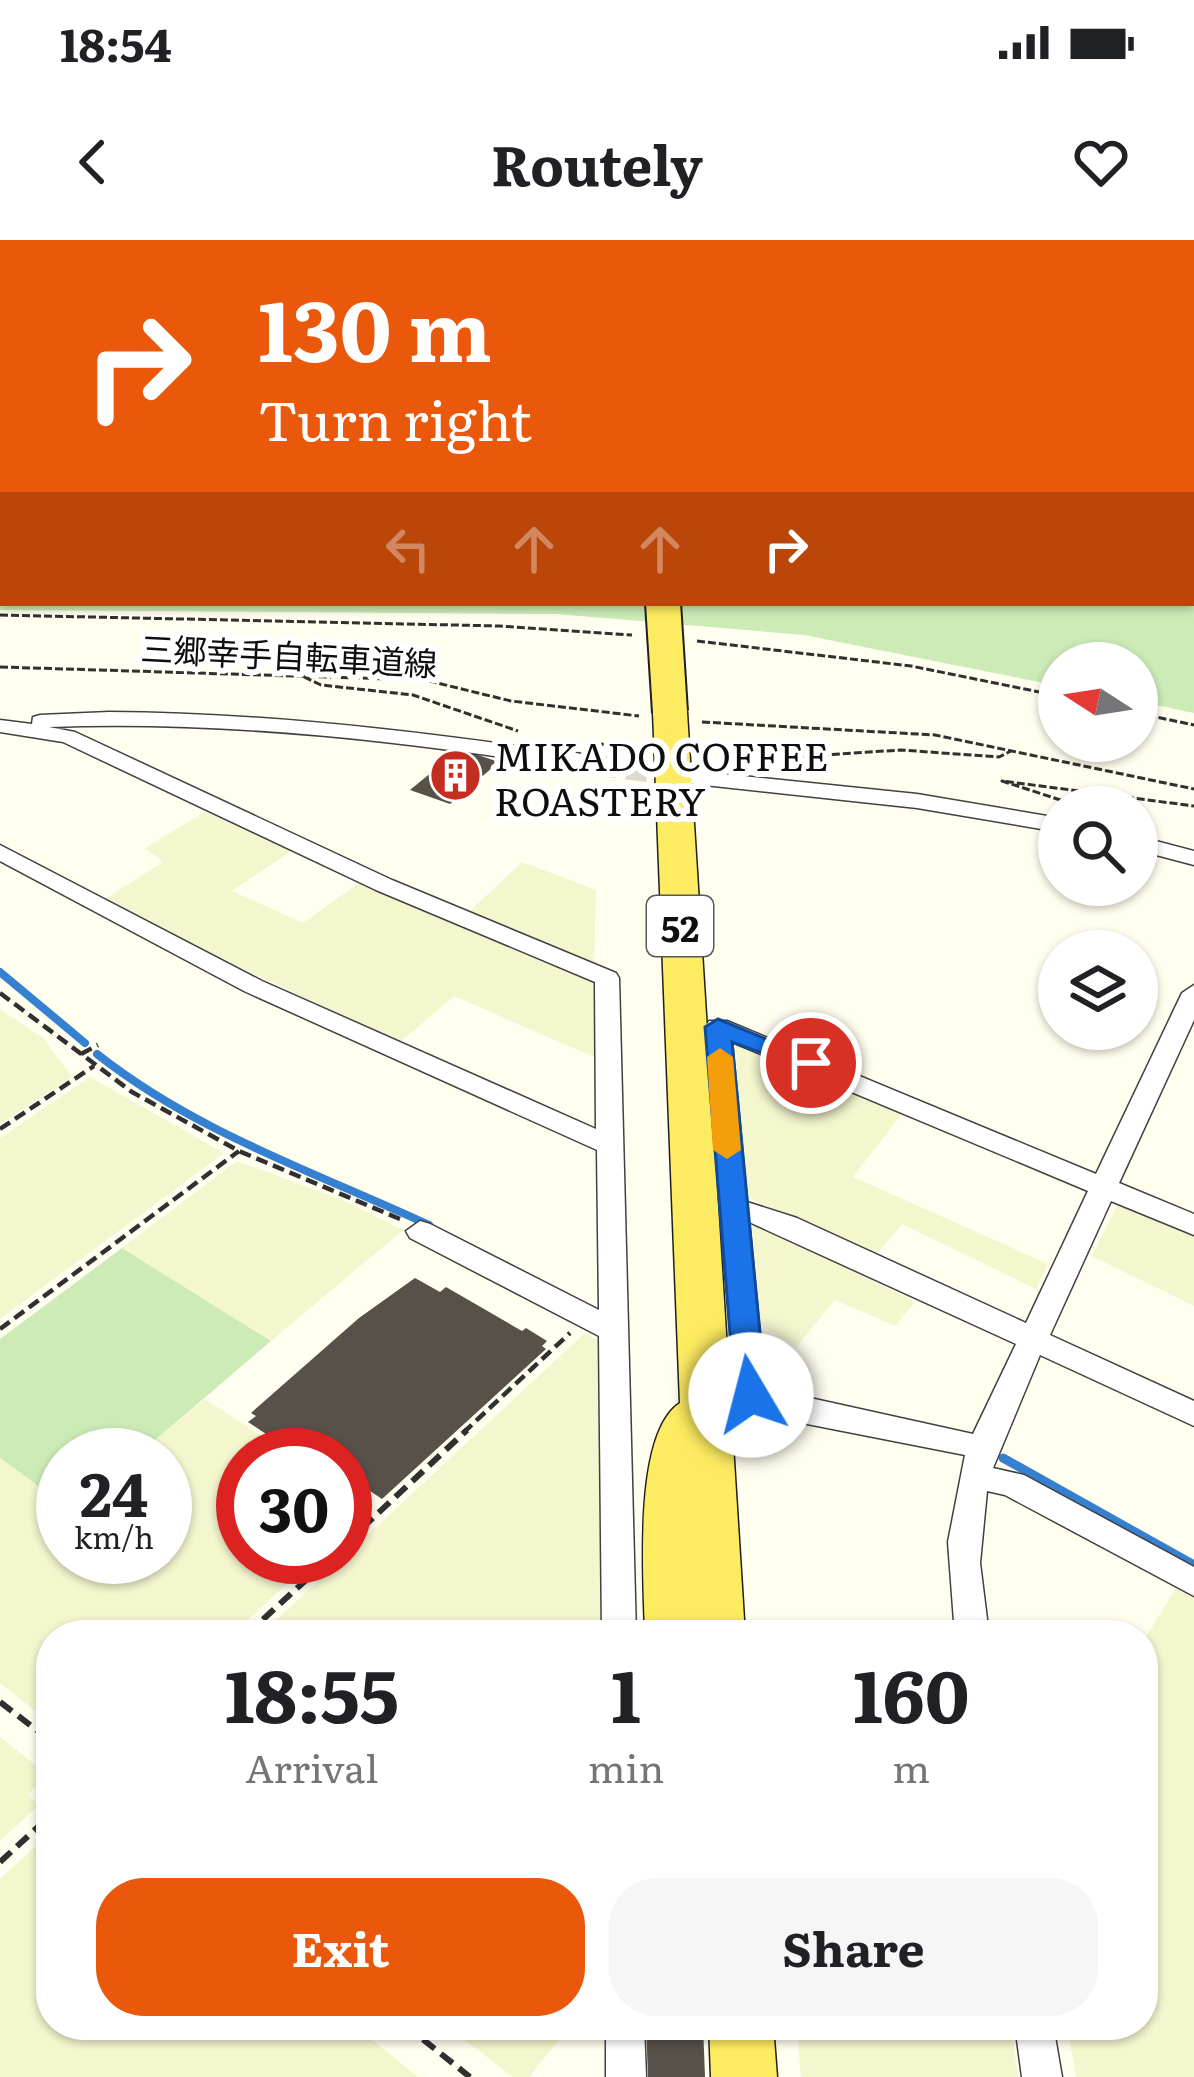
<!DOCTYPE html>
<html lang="en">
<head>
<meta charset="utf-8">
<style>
	body { margin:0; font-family:Literata,"Noto Sans JP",serif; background:#f6f6f6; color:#202124; height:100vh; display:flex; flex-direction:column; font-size:45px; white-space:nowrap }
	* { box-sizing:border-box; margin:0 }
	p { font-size:39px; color:#757577 }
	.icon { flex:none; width:66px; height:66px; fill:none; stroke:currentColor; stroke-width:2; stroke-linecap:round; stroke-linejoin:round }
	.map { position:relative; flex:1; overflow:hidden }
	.drawer { position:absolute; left:36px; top:1380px; width:1122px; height:420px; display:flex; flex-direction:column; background:#fff; border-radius:48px; box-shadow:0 3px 9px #0004 }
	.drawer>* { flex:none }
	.top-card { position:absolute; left:0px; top:0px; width:1194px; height:366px; box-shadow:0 3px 9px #0004; background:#ea580c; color:#fff; overflow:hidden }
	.needle { width:78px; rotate:282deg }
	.buttons { position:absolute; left:1038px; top:402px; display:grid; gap:24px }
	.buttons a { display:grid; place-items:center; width:120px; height:120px; border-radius:50%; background:#fff; box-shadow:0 3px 9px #0004; font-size:60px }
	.speed { position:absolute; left:36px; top:1188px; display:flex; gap:24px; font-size:60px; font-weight:700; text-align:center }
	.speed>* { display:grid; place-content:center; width:156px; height:156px; border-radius:50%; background:#fff; box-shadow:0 3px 9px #0004; line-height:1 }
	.speed small { font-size:30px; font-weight:400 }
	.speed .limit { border:18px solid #d22; background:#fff; color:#111 }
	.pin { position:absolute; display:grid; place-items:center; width:102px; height:102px; color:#fff; margin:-51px; border:6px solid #fff; border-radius:50%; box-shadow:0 3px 12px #0007 }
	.me { position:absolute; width:132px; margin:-66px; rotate:352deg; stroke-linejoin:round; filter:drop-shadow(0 0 9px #0008) }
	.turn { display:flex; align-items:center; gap:42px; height:252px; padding:0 60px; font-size:54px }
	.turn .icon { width:156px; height:156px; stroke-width:2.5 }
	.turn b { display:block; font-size:84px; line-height:102px }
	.lanes { display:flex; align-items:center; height:114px; padding:0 60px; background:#0003; justify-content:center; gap:60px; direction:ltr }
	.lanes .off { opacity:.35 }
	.eta { display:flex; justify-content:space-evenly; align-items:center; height:204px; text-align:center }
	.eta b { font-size:72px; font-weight:700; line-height:84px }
	.primary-button { display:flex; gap:24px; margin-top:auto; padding:24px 60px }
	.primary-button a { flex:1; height:138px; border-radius:48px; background:#ea580c; color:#fff; font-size:48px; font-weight:700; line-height:138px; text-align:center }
	.primary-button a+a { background:#f6f6f6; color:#202124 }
	.status { display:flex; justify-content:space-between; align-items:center; height:84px; padding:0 60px; background:#fff; direction:ltr }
	.status svg { height:33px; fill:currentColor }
	header { display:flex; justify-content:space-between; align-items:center; height:156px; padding:0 60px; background:#fff; font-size:54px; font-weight:700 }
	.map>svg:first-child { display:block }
	.farmland { fill:#f4f6ce }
	.green { fill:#ccebb7 }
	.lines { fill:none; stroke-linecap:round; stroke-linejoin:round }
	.stream-far1 { stroke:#3680d2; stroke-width:8 }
	.stream { stroke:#3680d2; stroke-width:9 }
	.building { fill:#57514a }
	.street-tunnel { stroke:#dbdacd; stroke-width:21; stroke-dasharray:21 10; stroke-linecap:butt }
	.street-casing { stroke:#414141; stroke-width:3 }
	.primary-casing { stroke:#1f1f1f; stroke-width:3 }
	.path-far2 { stroke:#303030; stroke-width:3; stroke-dasharray:8 3; stroke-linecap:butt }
	.path-far1 { stroke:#303030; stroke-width:4.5; stroke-dasharray:12 6; stroke-linecap:butt }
	.path { stroke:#303030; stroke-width:6; stroke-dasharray:15 8; stroke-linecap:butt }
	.street { fill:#fff; fill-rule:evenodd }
	.primary { fill:#fdeb61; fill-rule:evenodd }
	.primary-bridge-casing { stroke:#1f1f1f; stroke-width:38; stroke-linecap:butt }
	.primary-bridge { stroke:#fdeb61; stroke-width:34 }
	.route { fill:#1a73e8; stroke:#114b97; stroke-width:3 }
	.slow { fill:#f59e0b }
	.labels { text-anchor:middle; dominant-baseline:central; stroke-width:12; stroke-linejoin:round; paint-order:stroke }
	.far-street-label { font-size:33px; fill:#0e0e0e; stroke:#fff }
	.shield { fill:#fff; stroke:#565656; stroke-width:3 }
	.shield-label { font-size:36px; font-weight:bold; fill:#0e0e0e }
	.poi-label { font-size:39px; fill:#0e0e0e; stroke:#fff; text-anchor:start }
</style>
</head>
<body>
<div class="status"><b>18:54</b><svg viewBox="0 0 49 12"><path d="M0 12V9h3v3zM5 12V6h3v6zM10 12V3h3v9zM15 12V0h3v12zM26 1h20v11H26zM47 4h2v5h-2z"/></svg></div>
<header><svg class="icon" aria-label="back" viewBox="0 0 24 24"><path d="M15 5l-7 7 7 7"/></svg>Routely<svg class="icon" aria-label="heart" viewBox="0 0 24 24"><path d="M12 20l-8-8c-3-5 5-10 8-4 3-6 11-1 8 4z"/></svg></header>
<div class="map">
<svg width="1194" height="1837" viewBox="0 0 1194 1837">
	<rect width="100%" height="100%" fill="#fffeef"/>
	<g class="farmland">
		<polygon points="205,572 291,611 232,651 303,683 359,643 596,744 594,817 454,756 399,803 102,661 163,622 145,608"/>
		<polygon points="522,622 596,650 594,725 468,673"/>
		<polygon points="0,769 43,798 72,837 0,884"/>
		<polygon points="735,800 903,872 853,937 1048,1024 1036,1049 902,984 874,1018 746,957"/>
		<polygon points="90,837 224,913 0,1079 0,898"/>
		<polygon points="237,921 345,961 403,990 271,1101 122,1008"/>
		<polygon points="1120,959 1194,991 1194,1066 1092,1016"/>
		<polygon points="752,981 915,1062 895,1086 835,1060 796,1107 761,1085"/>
		<polygon points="585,1093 602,1103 602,1395 260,1395"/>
		<polygon points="205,1159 290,1215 243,1215 243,1317 316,1317 231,1395 51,1395 51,1483 0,1443 0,1218 63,1264 63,1317 165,1317 165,1215 138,1215"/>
		<polygon points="1176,1348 1194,1358 1194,1837 1076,1837 1067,1785 1143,1785 1143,1402"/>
		<polygon points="0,1497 48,1535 28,1554 38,1566 0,1601"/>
		<polygon points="51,1592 51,1785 354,1785 418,1837 0,1837 0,1639"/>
		<polygon points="445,1785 571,1785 529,1837 513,1837"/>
		<polygon points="797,1785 1011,1785 1018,1837 801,1837"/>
	</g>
	<g class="green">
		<polygon points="0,201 3,363 1191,363 1194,271 1194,473 1137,461 1137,423 1059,423 1059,446 804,395 556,374 0,370"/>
		<polygon points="122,1008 271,1101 138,1215 63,1215 63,1264 0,1218 0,1099"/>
	</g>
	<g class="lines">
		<g class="stream-far1">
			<polyline points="0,732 85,803"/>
			<path d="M97 814C197 893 315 932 429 985"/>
		</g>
		<polyline class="stream" points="1003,1218 1194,1325"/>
	</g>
	<g class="building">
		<polygon points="460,509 499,522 450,564 410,550"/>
		<polygon points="415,1038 440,1052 446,1047 522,1091 526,1088 547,1101 542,1106 546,1109 382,1259 358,1243 351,1249 345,1246 345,1215 298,1215 248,1182 256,1176 251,1173 359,1078"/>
		<polygon points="646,1785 703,1785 705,1837 648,1837"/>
	</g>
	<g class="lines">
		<polyline class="street-tunnel" points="596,525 690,537"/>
		<defs>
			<g id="street">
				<path d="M109 472C247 473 381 487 517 506 543 510 587 509 607 525L596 531C414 503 234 480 49 487L75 492 392 640 616 733 619 738 636 1395H602L599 1096 410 998 406 991 420 981 430 984 599 1070 597 910 244 751 0 621V605L262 741 596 889 595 742 376 650 63 502 0 492V480L32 484 33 477 40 475Z"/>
				<polygon points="694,531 917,554 1059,578 1059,592 917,568 686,543 683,538"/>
				<polygon points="1137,596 1194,611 1194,625 1137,610"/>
				<path d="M1194 745V780L1119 943 1194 974V995L1111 961 1050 1095 1194 1161V1186L1040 1115 993 1228 1024 1235 1194 1327V1356L1005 1255 987 1251 980 1323 989 1395H955L948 1302 965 1215 807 1184 740 1163 736 1155 705 787 709 781H727L1096 934 1182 753ZM732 802 1088 951 1026 1083 797 978 747 962ZM749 982 1016 1104 973 1194 765 1148Z"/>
				<polygon points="606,1785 644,1785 646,1837 606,1837"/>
				<polygon points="1015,1785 1053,1785 1062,1837 1022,1837"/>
			</g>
			<g id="primary">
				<path d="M670 462 687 472 745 1395H645C644 1343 632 1194 680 1163L653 472Z"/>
				<polygon points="709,1785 773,1785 777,1837 711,1837"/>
			</g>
		</defs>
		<use href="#street" class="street-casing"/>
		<use href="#primary" class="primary-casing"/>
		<g class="path-far2">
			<polyline points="354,0 367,3"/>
			<polyline points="813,0 901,3"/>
			<polyline points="483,3 700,0"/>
			<polyline points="0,375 499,386 632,395"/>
			<polyline points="697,401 911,426 1059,456"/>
			<polyline points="0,427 425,440 511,461 639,476"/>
			<polyline points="304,437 321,445 413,455 518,491"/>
			<polyline points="1137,473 1194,485"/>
			<polyline points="702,482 935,495 1194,549"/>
			<polyline points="600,504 620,506"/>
			<polyline points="744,520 901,510 999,517 1011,511"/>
			<polyline points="1082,567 1002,541 1194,566"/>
		</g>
		<g class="path-far1">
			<polyline points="0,753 132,852 239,911 400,979"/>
			<polyline points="81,814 98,805"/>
			<polyline points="0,889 94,826"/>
			<polyline points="0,1089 239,911"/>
			<polyline points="463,1193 570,1093"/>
		</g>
		<g class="path">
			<polyline points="345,1304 467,1190"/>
			<polyline points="246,1395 331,1317"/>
			<polyline points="0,1462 51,1501"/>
			<polyline points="0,1622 51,1575"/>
			<polyline points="405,1785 470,1837"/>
		</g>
		<use href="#street" class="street"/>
		<use href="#primary" class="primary"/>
		<defs>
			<polyline id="primary-bridge" points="663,363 670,472"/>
		</defs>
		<use href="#primary-bridge" class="primary-bridge-casing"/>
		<use href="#primary-bridge" class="primary-bridge"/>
	</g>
	<polygon class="route" points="718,779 824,823 811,831 732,802 766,1155 751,1166 735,1155 705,787"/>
	<polygon class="slow" points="720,808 733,817 741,910 727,919 713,910 707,817"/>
	<defs>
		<symbol id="building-disc" viewBox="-11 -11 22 22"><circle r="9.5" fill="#c42e20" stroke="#fff"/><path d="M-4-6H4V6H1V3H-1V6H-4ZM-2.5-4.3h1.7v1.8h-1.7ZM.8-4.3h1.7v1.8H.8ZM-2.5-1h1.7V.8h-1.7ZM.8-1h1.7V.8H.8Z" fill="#fff"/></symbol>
	</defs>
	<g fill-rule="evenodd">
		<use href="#building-disc" x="426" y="506" width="59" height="59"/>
	</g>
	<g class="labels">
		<g class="far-street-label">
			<text transform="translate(289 414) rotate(3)">三郷幸手自転車道線</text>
		</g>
		<rect class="shield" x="647" y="656" width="66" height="60" rx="9"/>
		<g class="shield-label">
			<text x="680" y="686">52</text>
		</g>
		<g class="poi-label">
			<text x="494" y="514">MIKADO COFFEE<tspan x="494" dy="45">ROASTERY</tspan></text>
		</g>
	</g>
</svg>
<div class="buttons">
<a><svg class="needle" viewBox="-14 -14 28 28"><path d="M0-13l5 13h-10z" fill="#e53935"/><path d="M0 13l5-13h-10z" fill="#757577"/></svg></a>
<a><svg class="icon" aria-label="search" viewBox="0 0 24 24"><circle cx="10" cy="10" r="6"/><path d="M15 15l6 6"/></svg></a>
<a><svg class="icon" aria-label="layers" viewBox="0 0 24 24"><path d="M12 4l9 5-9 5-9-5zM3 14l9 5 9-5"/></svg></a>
</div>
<div class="speed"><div>24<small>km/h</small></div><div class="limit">30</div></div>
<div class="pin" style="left:811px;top:823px;background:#d93025"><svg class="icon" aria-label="arrive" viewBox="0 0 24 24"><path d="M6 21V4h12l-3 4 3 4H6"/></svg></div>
<svg class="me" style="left:751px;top:1155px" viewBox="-20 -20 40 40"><circle r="19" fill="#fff"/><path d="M0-13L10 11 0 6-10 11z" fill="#1a73e8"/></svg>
<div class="top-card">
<div class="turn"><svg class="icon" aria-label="right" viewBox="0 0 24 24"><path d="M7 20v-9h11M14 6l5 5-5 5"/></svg><div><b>130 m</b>Turn right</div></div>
<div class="lanes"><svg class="icon off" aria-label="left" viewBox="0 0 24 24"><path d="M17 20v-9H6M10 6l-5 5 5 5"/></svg><svg class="icon off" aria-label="ahead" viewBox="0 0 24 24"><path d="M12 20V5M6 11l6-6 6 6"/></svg><svg class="icon off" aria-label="ahead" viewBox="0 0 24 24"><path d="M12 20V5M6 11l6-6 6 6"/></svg><svg class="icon" aria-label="right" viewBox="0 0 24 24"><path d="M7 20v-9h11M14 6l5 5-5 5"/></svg></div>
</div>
<section class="drawer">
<div class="eta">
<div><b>18:55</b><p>Arrival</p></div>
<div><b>1</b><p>min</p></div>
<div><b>160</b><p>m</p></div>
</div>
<div class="primary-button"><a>Exit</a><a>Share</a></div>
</section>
</div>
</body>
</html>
